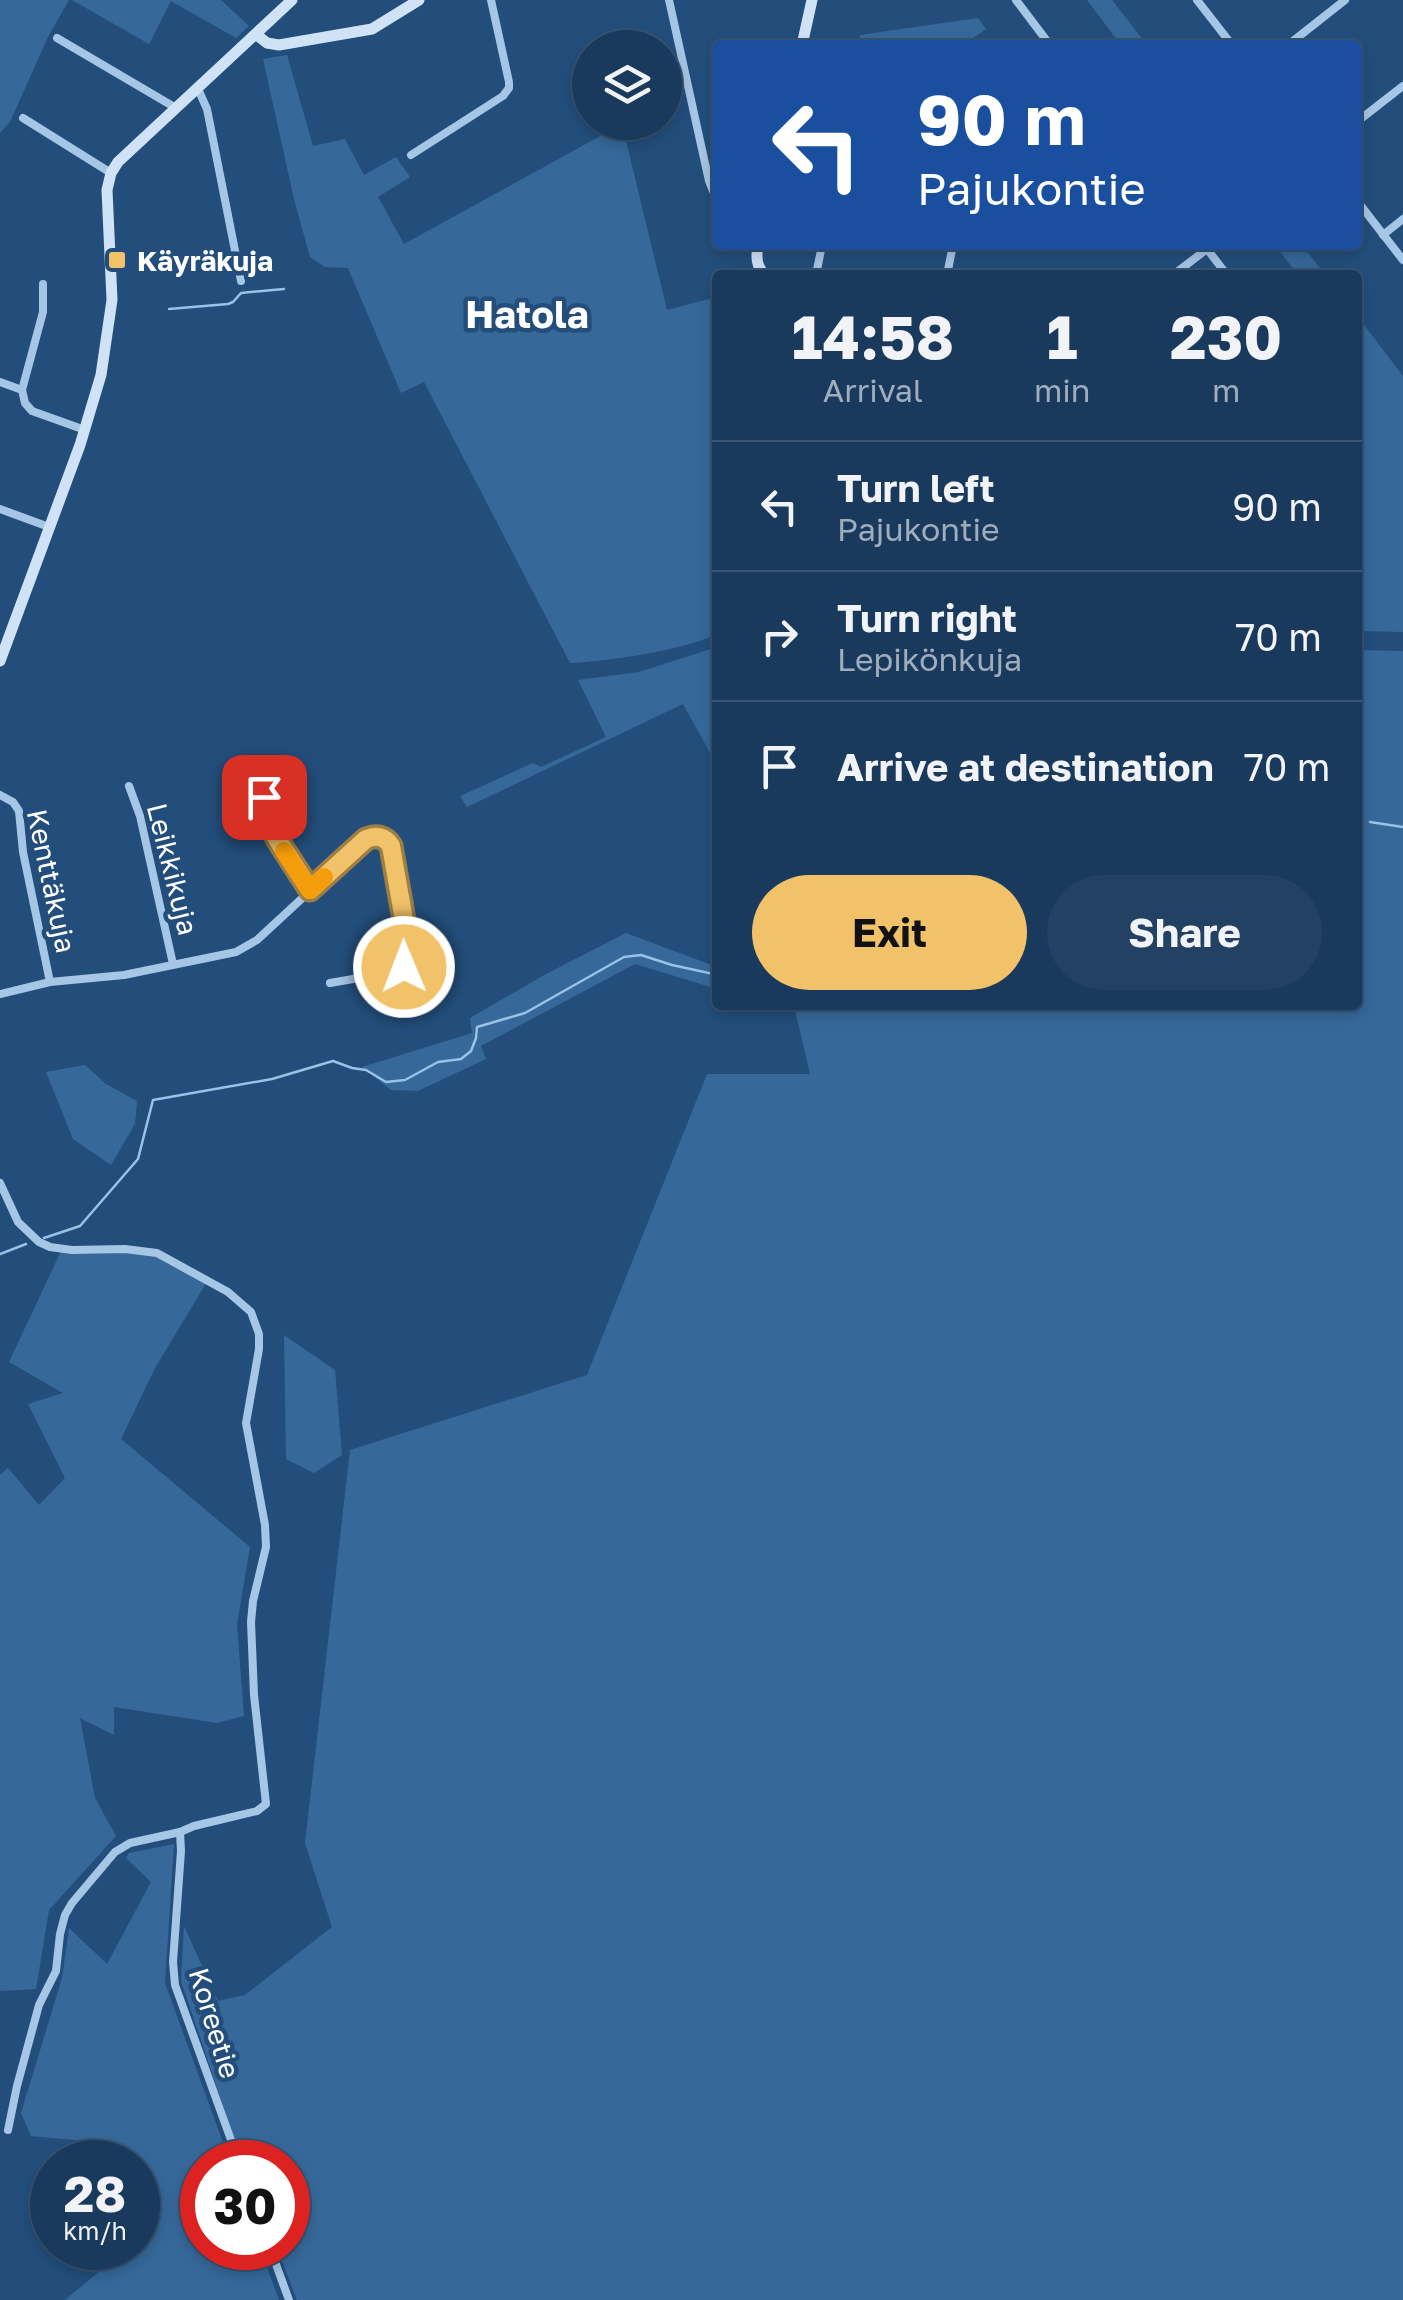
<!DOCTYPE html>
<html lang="en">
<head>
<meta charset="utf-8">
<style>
	body { margin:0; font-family:"Golos Text",sans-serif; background:#234163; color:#f1f3f6; height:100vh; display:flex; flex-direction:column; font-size:38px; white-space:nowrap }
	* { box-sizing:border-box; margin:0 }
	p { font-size:32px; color:#9fadbc }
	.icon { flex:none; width:55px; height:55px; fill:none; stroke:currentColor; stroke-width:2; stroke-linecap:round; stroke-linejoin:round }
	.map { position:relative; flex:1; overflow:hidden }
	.side { position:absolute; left:712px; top:270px; width:650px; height:740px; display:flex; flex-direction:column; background:#1a3a5d; border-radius:10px; box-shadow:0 5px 15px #0003,0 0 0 2px #385472 }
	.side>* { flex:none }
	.top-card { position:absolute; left:712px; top:40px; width:650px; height:210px; border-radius:10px; box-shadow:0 5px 15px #0003,0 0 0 2px #385472; background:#1a4fa0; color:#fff; overflow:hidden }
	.tools { position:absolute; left:572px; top:30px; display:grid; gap:20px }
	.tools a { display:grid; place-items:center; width:110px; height:110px; border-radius:50%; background:#1a3a5d; box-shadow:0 5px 15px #0003,0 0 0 2px #385472; font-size:50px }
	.speed { position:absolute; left:30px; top:2140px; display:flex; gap:20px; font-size:50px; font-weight:700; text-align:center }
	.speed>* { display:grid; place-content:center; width:130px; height:130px; border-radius:50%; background:#1a3a5d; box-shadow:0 5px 15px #0003,0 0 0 2px #385472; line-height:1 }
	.speed small { font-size:25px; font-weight:400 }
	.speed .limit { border:15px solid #d22; background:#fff; color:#111 }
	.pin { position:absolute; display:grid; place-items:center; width:85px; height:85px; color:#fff; margin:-42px; border-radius:20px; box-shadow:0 5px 15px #0006 }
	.me { position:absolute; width:110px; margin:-55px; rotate:359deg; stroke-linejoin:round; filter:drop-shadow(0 0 8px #0008) }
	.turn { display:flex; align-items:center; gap:35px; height:210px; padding:0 40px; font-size:45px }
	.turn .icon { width:130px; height:130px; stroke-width:2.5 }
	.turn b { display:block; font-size:70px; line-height:85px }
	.eta { display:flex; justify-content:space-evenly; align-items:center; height:170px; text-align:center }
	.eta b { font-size:60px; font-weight:700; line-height:70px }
	.button { display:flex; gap:20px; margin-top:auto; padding:20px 40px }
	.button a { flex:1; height:115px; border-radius:60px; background:#f1c269; color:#111; font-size:40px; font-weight:700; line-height:115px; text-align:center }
	.button a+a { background:#234163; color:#f1f3f6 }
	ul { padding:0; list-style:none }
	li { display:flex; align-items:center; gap:30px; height:130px; padding:0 40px; border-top:2px solid #385472 }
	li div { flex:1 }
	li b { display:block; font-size:38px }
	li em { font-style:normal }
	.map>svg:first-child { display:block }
	.green { fill:#36699a }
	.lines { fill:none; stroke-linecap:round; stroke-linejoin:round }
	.stream { stroke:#9ac2e6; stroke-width:2.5 }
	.street { stroke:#a6c6e5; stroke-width:8 }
	.secondary { stroke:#d0e2f5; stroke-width:11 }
	.route-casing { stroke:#9d7e44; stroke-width:25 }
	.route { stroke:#f1c269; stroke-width:18 }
	.slow { stroke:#f59e0b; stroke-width:18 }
	.poi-dot { fill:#f1c269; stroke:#234e7c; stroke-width:4 }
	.labels { text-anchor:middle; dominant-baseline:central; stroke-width:9; stroke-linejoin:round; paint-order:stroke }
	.poi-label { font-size:28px; font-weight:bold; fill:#fff; stroke:#234e7c; text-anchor:start }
	.street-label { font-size:28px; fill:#fff; stroke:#234e7c }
	.district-label { font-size:38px; font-weight:bold; fill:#fff; stroke:#234e7c }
</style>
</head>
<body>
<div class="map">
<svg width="1403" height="2300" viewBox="0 0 1403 2300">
	<rect width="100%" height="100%" fill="#234e7c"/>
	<g class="green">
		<polygon points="0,0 69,0 48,37 10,122 0,133"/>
		<polygon points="72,0 221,0 249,26 236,38 171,1 149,44"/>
		<polygon points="1087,0 1112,0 1147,45 1121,45"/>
		<polygon points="978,18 986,29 963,45 858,45 860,35"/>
		<path d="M287 55 313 146 345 139 364 175 396 157 410 177 378 197 404 244 622 124 667 310 717 297V635C670 652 619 660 570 663L424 382 401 393 348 268 325 267 310 257 294 199 263 59Z"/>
		<polygon points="1275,245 1302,245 1325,275 1298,275"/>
		<polygon points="1358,317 1403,376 1403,632 1358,631"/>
		<polygon points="717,647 717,760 714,760 683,704 467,807 460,796 533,763 541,767 606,737 578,680 639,672"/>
		<polygon points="1358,650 1403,651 1403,2300 297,2300 277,2248 288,2248 288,2162 242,2162 181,1981 184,1926 218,2001 245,1995 332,1927 305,1843 350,1450 587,1375 707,1074 810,1074 794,1005 1358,1005"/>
		<polygon points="626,933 717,967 717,989 635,964 481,1046 486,1059 418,1091 391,1090 362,1067 472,1033 470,1018 546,974"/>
		<polygon points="85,1065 106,1084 137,1101 135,1124 111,1165 73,1139 46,1072"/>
		<polygon points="62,1249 157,1253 208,1280 155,1368 121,1439 250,1547 237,1624 244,1716 217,1723 114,1707 114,1735 80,1718 95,1798 116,1836 49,1910 36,1989 0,1991 0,1475 8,1468 39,1505 65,1478 28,1404 63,1393 9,1362"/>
		<polygon points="284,1335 335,1370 342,1455 314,1473 286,1459"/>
		<polygon points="174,1844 165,1983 230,2162 202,2162 202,2248 260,2248 279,2300 65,2300 113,2260 112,2248 138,2248 138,2162 107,2162 105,2143 31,2136 21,2113 62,1978 69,1928 107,1964 151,1882 126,1858 129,1853"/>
	</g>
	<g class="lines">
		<g class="stream">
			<polyline points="169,309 228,304 233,302 241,293 284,289"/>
			<polyline points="1358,820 1362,820"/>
			<polyline points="1370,822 1403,827"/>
			<polyline points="44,1238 80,1226 138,1159 153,1100 272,1079 333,1061 352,1068 366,1070 386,1082 405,1080 438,1062 461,1059 471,1051 476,1038 477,1027 525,1013 624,957 641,955 672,965 718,975"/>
			<polyline points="0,1254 26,1244"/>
		</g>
		<g class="street">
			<polyline points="669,0 709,181 718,203"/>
			<polyline points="1016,0 1050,45"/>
			<polyline points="1197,0 1232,45"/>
			<polyline points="57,38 176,108"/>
			<polyline points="1288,45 1345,0"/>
			<polyline points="198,89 207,109 241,281"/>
			<polyline points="23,118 111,173"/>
			<polyline points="1358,121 1403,86"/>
			<polyline points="411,155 503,96 509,88 509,82 491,0"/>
			<polyline points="1358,202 1403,260"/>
			<polyline points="1383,235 1403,219"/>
			<polyline points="1204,245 1227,275"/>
			<polyline points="816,275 822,245"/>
			<polyline points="947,275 953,245"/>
			<polyline points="1173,275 1207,249"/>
			<polyline points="0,382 22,390 25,403 32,411 85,430"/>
			<polyline points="22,390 43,312 43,284"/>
			<polyline points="0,509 49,527"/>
			<polyline points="258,766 271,827 309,890"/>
			<polyline points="129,786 140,816 173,964"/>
			<polyline points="0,795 13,802 19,811 23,852 50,982"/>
			<polyline points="0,994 50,982 124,975 236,952 257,940 363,842 371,837 383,838 391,846 409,959 399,971 330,983"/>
			<polyline points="0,1183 18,1222 39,1242 50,1247 72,1250 125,1249 157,1253 228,1292 251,1312 259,1334 259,1349 246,1423 265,1525 266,1547 253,1601 251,1622 254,1695 266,1804 257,1811 194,1826 180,1832 130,1843 115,1852 72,1903 65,1915 60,1934 56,1971 39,2005 17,2086 8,2130"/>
			<polyline points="180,1832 181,1851 173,1962 175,1985 239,2162"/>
			<polyline points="270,2248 289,2300"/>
		</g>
		<g class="secondary">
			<polyline points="257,35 267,43 279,45 372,29 419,0"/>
			<polyline points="802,45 812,0"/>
			<path d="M758 245C756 257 756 266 765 275"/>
			<polyline points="0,661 80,445 101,375 112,300 107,190 111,173 118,162 292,0"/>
		</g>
	</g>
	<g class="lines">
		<defs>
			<path id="route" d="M264 797 271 827 277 839 310 890 366 839C376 835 385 836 391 846L410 954 404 967"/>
		</defs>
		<use href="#route" class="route-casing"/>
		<use href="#route" class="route"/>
		<polyline class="slow" points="284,851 310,890 324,877"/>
	</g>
	<rect class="poi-dot" x="107" y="250" width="20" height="20" rx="5"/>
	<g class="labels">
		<g class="poi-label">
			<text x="137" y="260">Käyräkuja</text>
		</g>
		<g class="street-label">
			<text transform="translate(173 869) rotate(76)">Leikkikuja</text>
			<text transform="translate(52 881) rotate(78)">Kenttäkuja</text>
			<text transform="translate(215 2023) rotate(73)">Koreetie</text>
		</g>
		<g class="district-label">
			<text x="527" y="313">Hatola</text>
		</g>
	</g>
</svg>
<div class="tools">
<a><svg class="icon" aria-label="layers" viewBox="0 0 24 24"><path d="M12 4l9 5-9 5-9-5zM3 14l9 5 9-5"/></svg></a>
</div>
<div class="speed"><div>28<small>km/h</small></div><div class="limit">30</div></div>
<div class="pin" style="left:264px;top:797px;background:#d93025"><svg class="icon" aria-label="arrive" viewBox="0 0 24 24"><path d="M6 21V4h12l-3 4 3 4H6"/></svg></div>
<svg class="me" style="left:404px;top:967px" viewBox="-20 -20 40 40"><circle r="17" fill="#f1c269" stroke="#fff" stroke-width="3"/><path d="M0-11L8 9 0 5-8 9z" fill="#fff"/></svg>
<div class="top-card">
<div class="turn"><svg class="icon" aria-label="left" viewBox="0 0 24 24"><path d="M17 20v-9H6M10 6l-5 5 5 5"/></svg><div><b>90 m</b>Pajukontie</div></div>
</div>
<section class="side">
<div class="eta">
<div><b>14:58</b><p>Arrival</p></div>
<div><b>1</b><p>min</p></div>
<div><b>230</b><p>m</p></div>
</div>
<ul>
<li><svg class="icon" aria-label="left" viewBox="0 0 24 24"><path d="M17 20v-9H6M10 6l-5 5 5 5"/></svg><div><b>Turn left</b><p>Pajukontie</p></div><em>90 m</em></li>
<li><svg class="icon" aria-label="right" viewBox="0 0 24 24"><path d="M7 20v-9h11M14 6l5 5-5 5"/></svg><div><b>Turn right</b><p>Lepikönkuja</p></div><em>70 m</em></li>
<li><svg class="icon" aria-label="arrive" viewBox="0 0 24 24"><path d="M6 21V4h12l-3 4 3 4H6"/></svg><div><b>Arrive at destination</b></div><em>70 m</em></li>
</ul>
<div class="button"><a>Exit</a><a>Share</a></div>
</section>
</div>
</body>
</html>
